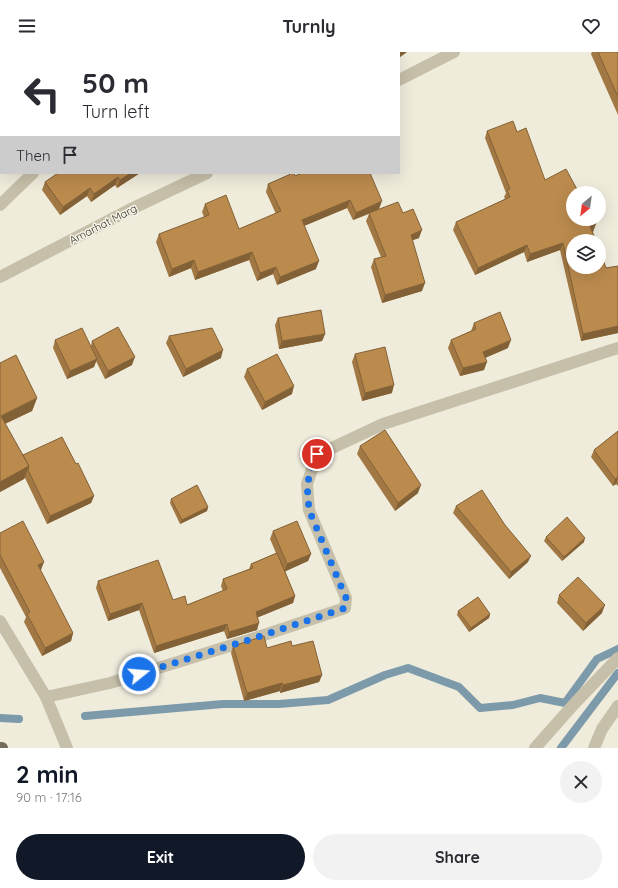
<!DOCTYPE html>
<html lang="en">
<head>
<meta charset="utf-8">
<style>
	body { margin:0; font-family:Quicksand,sans-serif; background:#f2f2f3; color:#2b2b33; height:100vh; display:flex; flex-direction:column; font-size:15px; white-space:nowrap }
	* { box-sizing:border-box; margin:0 }
	p { font-size:13px; color:#7c7c81 }
	.icon { flex:none; width:22px; height:22px; fill:none; stroke:currentColor; stroke-width:2; stroke-linecap:round; stroke-linejoin:round }
	.map { position:relative; height:696px; overflow:hidden }
	.panel { display:flex; flex-direction:column; background:#fff; flex:1 }
	.panel>* { flex:none }
	.guide { position:absolute; left:0px; top:0px; width:400px; height:122px; box-shadow:0 4px 16px #0002; background:#fff; color:#2b2b33; overflow:hidden }
	.needle { width:26px; rotate:209deg }
	.buttons { position:absolute; left:566px; top:134px; display:grid; gap:8px }
	.buttons a { display:grid; place-items:center; width:40px; height:40px; border-radius:50%; background:#fff; box-shadow:0 4px 16px #0002; font-size:20px }
	.pin { position:absolute; display:grid; place-items:center; width:34px; height:34px; color:#fff; margin:-17px; border:2px solid #fff; border-radius:50%; box-shadow:0 1px 4px #0007 }
	.me { position:absolute; width:44px; margin:-22px; rotate:73deg; stroke-linejoin:round; filter:drop-shadow(0 0 3px #0008) }
	.turn { display:flex; align-items:center; gap:14px; height:84px; padding:0 16px; font-size:18px }
	.turn .icon { width:52px; height:52px; stroke-width:2.5 }
	.turn b { display:block; font-size:28px; line-height:34px }
	.then { display:flex; align-items:center; height:38px; padding:0 16px; background:#0003; gap:8px; font-size:15px }
	.round { display:grid; place-items:center; flex:none; width:42px; height:42px; border-radius:21px; background:#f2f2f3 }
	.head { display:flex; align-items:center; justify-content:space-between; height:68px; padding:0 16px }
	h1 { font-size:24px; font-weight:700; line-height:30px; color:#111827 }
	.action { display:flex; gap:8px; margin-top:auto; padding:8px 16px }
	.action a { flex:1; height:46px; border-radius:24px; background:#111827; color:#fff; font-size:16px; font-weight:700; line-height:46px; text-align:center }
	.action a+a { background:#f2f2f3; color:#2b2b33 }
	header { display:flex; justify-content:space-between; align-items:center; height:52px; padding:0 16px; background:#fff; font-size:18px; font-weight:700 }
	.map>svg:first-child { display:block }
	.lines { fill:none; stroke-linecap:round; stroke-linejoin:round }
	.stream { stroke:#7d9aaa; stroke-width:8 }
	.street { stroke:#c6bfa9; stroke-width:12 }
	.primary { stroke:#756b5a; stroke-width:12 }
	.wall { fill:#a17843 }
	.shaded-wall { fill:#836137 }
	.building { fill:#bb8b4e; stroke:#836137 }
	.route { stroke:#1a73e8; stroke-width:7; stroke-dasharray:0 12.6 }
	.labels { text-anchor:middle; dominant-baseline:central; stroke-width:3; stroke-linejoin:round; paint-order:stroke }
	.street-label { font-size:11px; fill:#342f28; stroke:#f7f5e7 }
</style>
</head>
<body>
<header><svg class="icon" aria-label="menu" viewBox="0 0 24 24"><path d="M4 6h16M4 12h16M4 18h16"/></svg>Turnly<svg class="icon" aria-label="heart" viewBox="0 0 24 24"><path d="M12 20l-8-8c-3-5 5-10 8-4 3-6 11-1 8 4z"/></svg></header>
<div class="map">
<svg width="618" height="696" viewBox="0 0 618 696">
	<rect width="100%" height="100%" fill="#efecdc"/>
	<g class="lines">
		<g class="stream">
			<polyline points="85,664 223,652 279,652 328,648 385,623 408,616 459,635 480,656 513,653 540,646 565,651 597,607 618,597"/>
			<polyline points="0,666 19,667"/>
			<polyline points="561,696 618,621"/>
		</g>
		<g class="street">
			<polyline points="153,1 154,0"/>
			<polyline points="399,28 454,0"/>
			<polyline points="0,153 33,121"/>
			<polyline points="0,225 129,158 207,121"/>
			<polyline points="0,569 46,645 67,696"/>
			<polyline points="46,645 110,631 255,586 345,556 346,546 309,458 307,432 317,403 383,372 618,296"/>
			<polyline points="535,696 575,651 618,606"/>
			<polyline points="594,696 602,677 618,654"/>
		</g>
		<polyline class="primary" points="0,696 2,696"/>
	</g>
	<g class="wall">
		<polygon points="341,0 407,0 399,1 342,1"/>
		<polygon points="592,0 618,0 618,63 591,2"/>
		<polygon points="487,79 517,80 545,128 593,180 592,180 606,216 618,214 618,281 581,289 560,198 527,210 524,200 475,223 453,178 456,170 505,147 504,145 506,141 485,86"/>
		<polygon points="58,121 140,121 117,136 115,133 91,150 87,144 60,163 42,138 45,130"/>
		<polygon points="295,124 379,157 403,161 419,186 412,188 422,239 382,251 371,215 374,207 381,205 366,169 369,162 353,168 347,156 304,174 316,217 277,233 273,222 257,229 249,208 195,228 191,216 169,225 156,190 159,182 204,165 202,160 205,152 239,177 276,162 266,140 268,132"/>
		<polygon points="278,266 325,282 322,289 279,297 275,273"/>
		<polygon points="474,271 508,296 485,306 484,318 460,324 448,296 451,288 471,279"/>
		<polygon points="169,284 221,306 183,325 166,291"/>
		<polygon points="55,288 91,294 92,289 132,313 105,327 96,309 94,315 67,327 53,296"/>
		<polygon points="355,302 392,341 362,349 352,310"/>
		<polygon points="0,311 37,346 32,359 5,372 23,403 76,412 94,444 91,451 47,472 25,426 24,427 0,440"/>
		<polygon points="247,317 292,342 262,358 244,325"/>
		<polygon points="618,379 618,434 616,432 613,434 591,405 594,398"/>
		<polygon points="360,394 418,441 395,459 357,402"/>
		<polygon points="171,447 208,455 207,459 180,472 170,451"/>
		<polygon points="456,454 505,473 528,510 509,527 453,461"/>
		<polygon points="273,479 311,502 308,509 285,519 295,544 293,551 258,565 257,578 227,587 224,579 154,601 139,558 108,569 96,536 98,529 173,548 187,553 223,539 221,534 223,527 249,517 251,512 276,501 270,487"/>
		<polygon points="0,481 41,518 40,519 73,581 71,589 42,604 24,570 26,565 0,516"/>
		<polygon points="546,485 584,490 562,509 544,489"/>
		<polygon points="559,543 602,561 583,579 557,551"/>
		<polygon points="458,559 490,562 489,566 469,580 457,563"/>
		<polygon points="233,594 267,596 292,594 322,623 319,630 280,641 280,639 244,649 231,601"/>
	</g>
	<g class="shaded-wall">
		<polygon points="398,0 407,0 399,6 399,1 396,1"/>
		<polygon points="131,121 140,121 117,136 120,128"/>
		<polygon points="118,125 115,133 91,150 94,142"/>
		<polygon points="90,136 87,144 60,163 63,155"/>
		<polygon points="350,148 347,156 299,176 302,168"/>
		<polygon points="382,149 379,157 353,168 356,161"/>
		<polygon points="596,172 593,180 588,182 590,174"/>
		<polygon points="422,178 419,186 408,190 411,183"/>
		<polygon points="563,191 560,198 527,210 530,202"/>
		<polygon points="527,193 524,200 475,223 478,216"/>
		<polygon points="252,200 249,208 195,228 198,220"/>
		<polygon points="194,208 191,216 169,225 172,217"/>
		<polygon points="319,209 316,217 277,233 280,225"/>
		<polygon points="276,215 273,222 257,229 260,221"/>
		<polygon points="425,231 422,239 382,251 385,243"/>
		<polygon points="618,274 618,281 581,289 583,282"/>
		<polygon points="325,282 322,289 279,297 282,289"/>
		<polygon points="511,288 508,296 480,308 483,300"/>
		<polygon points="223,298 221,306 183,325 186,317"/>
		<polygon points="135,305 132,313 105,327 108,319"/>
		<polygon points="97,307 94,315 67,327 70,319"/>
		<polygon points="487,310 484,318 460,324 463,316"/>
		<polygon points="394,333 392,341 362,349 365,341"/>
		<polygon points="294,334 292,342 262,358 265,350"/>
		<polygon points="37,346 32,359 0,374 1,364"/>
		<polygon points="29,414 24,427 0,440 0,430"/>
		<polygon points="618,425 616,432 613,434 615,427"/>
		<polygon points="421,433 418,441 395,459 398,451"/>
		<polygon points="94,444 91,451 47,472 50,464"/>
		<polygon points="208,455 207,459 180,472 182,468"/>
		<polygon points="585,486 584,490 562,509 564,505"/>
		<polygon points="311,502 308,509 284,520 287,512"/>
		<polygon points="531,504 528,510 509,527 511,520"/>
		<polygon points="44,510 41,518 35,521 38,513"/>
		<polygon points="295,544 293,551 254,567 256,560"/>
		<polygon points="142,551 139,558 108,569 110,562"/>
		<polygon points="605,553 602,561 583,579 586,571"/>
		<polygon points="490,562 489,566 469,580 471,576"/>
		<polygon points="259,571 257,578 227,587 229,580"/>
		<polygon points="227,572 224,579 154,601 156,594"/>
		<polygon points="73,581 71,589 42,604 45,596"/>
		<polygon points="322,623 319,630 280,641 283,633"/>
		<polygon points="282,631 280,639 244,649 247,641"/>
	</g>
	<g class="building">
		<polygon points="351,0 380,0 379,1 352,1"/>
		<polygon points="388,0 398,0 396,1 389,1"/>
		<polygon points="598,0 618,0 618,45"/>
		<polygon points="513,69 517,80 526,76 545,128 566,117 579,141 573,141 573,167 593,167 596,172 590,174 596,189 573,189 573,215 599,215 599,197 606,216 618,214 618,274 583,282 563,191 530,202 527,193 478,216 456,170 510,145 507,138 510,137 487,79"/>
		<polygon points="58,121 131,121 120,128 118,125 94,142 90,136 63,155 45,130"/>
		<polygon points="293,121 294,121 295,124 302,121 370,121 382,149 356,161 350,148 302,168 319,209 280,225 276,215 260,221 252,200 198,220 194,208 172,217 159,182 209,163 205,152 226,143 239,177 281,159 268,132"/>
		<polygon points="398,150 403,161 413,157 422,178 411,183 425,231 385,243 374,207 386,204 369,161"/>
		<polygon points="321,258 325,282 282,289 278,266"/>
		<polygon points="500,260 511,288 483,300 487,310 463,316 451,288 476,277 474,271"/>
		<polygon points="118,275 135,305 108,319 92,289"/>
		<polygon points="82,276 97,307 70,319 55,288"/>
		<polygon points="212,276 223,298 186,317 169,284"/>
		<polygon points="385,295 394,333 365,341 355,302"/>
		<polygon points="277,302 294,334 265,350 247,317"/>
		<polygon points="16,303 37,346 1,364 29,414 0,430 0,311"/>
		<polygon points="385,378 421,433 398,451 360,394"/>
		<polygon points="618,379 618,425 615,427 594,398"/>
		<polygon points="62,385 76,412 78,411 94,444 50,464 28,418 29,414 23,403"/>
		<polygon points="197,433 208,455 182,468 171,447"/>
		<polygon points="482,438 505,473 531,504 511,520 456,454"/>
		<polygon points="567,465 585,486 564,505 546,485"/>
		<polygon points="23,469 44,510 38,513 73,581 45,596 27,562 30,560 0,503 0,481"/>
		<polygon points="297,469 311,502 287,512 273,479"/>
		<polygon points="277,501 295,544 256,560 259,571 229,580 227,572 156,594 142,551 110,562 98,529 158,508 173,548 185,544 187,553 227,537 223,527 253,516 251,512"/>
		<polygon points="578,525 605,553 586,571 559,543"/>
		<polygon points="478,545 490,562 471,576 458,559"/>
		<polygon points="264,584 267,596 291,589 292,594 313,589 322,623 283,633 282,631 247,641 233,594"/>
	</g>
	<g class="lines">
		<polyline class="route" points="139,622 255,586 345,556 346,546 309,458 307,432 317,402"/>
	</g>
	<g class="labels">
		<g class="street-label">
			<text transform="translate(103 172) rotate(-27)">Amarhat Marg</text>
		</g>
	</g>
</svg>
<div class="buttons">
<a><svg class="needle" viewBox="-14 -14 28 28"><path d="M0-13l5 13h-10z" fill="#e53935"/><path d="M0 13l5-13h-10z" fill="#7c7c81"/></svg></a>
<a><svg class="icon" aria-label="layers" viewBox="0 0 24 24"><path d="M12 4l9 5-9 5-9-5zM3 14l9 5 9-5"/></svg></a>
</div>
<div class="pin" style="left:317px;top:402px;background:#d93025"><svg class="icon" aria-label="arrive" viewBox="0 0 24 24"><path d="M6 21V4h12l-3 4 3 4H6"/></svg></div>
<svg class="me" style="left:139px;top:622px" viewBox="-20 -20 40 40"><circle r="17" fill="#1a73e8" stroke="#fff" stroke-width="3"/><path d="M0-11L8 9 0 5-8 9z" fill="#fff"/></svg>
<div class="guide">
<div class="turn"><svg class="icon" aria-label="left" viewBox="0 0 24 24"><path d="M17 20v-9H6M10 6l-5 5 5 5"/></svg><div><b>50 m</b>Turn left</div></div>
<div class="then">Then<svg class="icon" aria-label="arrive" viewBox="0 0 24 24"><path d="M6 21V4h12l-3 4 3 4H6"/></svg></div>
</div>
</div>
<section class="panel">
<div class="head"><div><h1>2 min</h1><p>90 m · 17:16</p></div><a class="round"><svg class="icon" aria-label="close" viewBox="0 0 24 24"><path d="M6 6l12 12M18 6L6 18"/></svg></a></div>
<div class="action"><a>Exit</a><a>Share</a></div>
</section>
</body>
</html>
